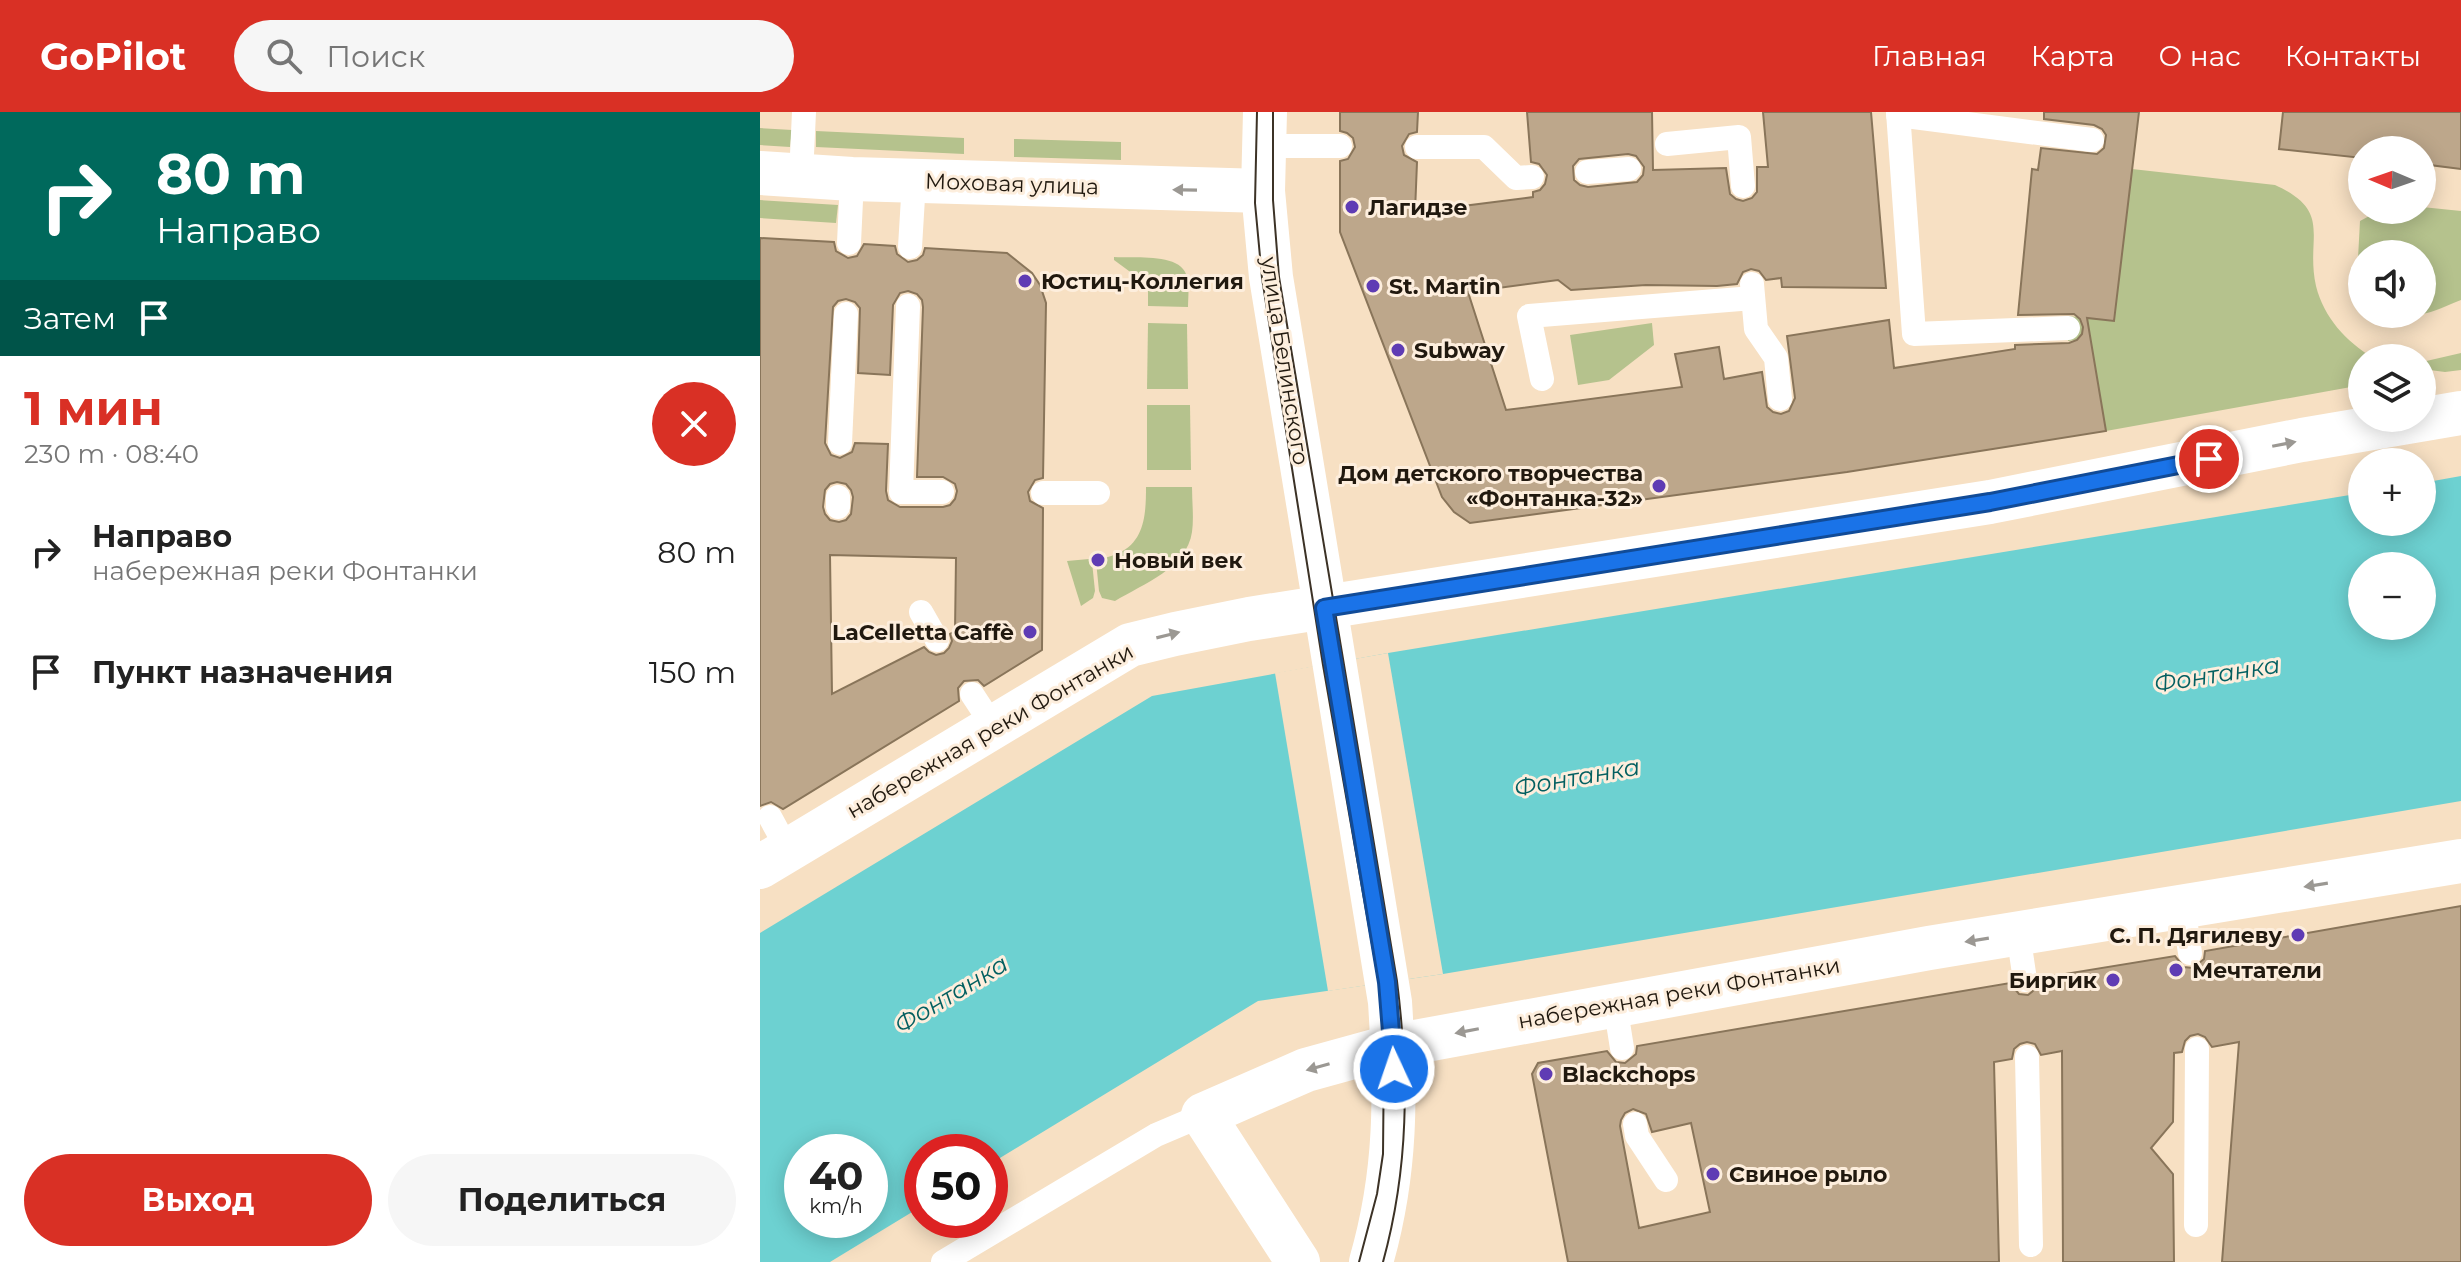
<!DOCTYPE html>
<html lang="ru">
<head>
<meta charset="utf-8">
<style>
	body { margin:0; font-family:Montserrat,sans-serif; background:#f6f6f6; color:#222; height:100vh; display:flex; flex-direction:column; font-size:30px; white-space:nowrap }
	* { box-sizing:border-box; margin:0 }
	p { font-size:26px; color:#767676 }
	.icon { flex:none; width:44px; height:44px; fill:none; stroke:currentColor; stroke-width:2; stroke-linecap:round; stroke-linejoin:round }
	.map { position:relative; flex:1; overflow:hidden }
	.panel { display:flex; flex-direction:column; background:#fff; width:760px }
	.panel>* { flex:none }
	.top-card { background:#00695c; color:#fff; overflow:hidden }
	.needle { width:52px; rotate:272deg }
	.buttons { position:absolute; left:1588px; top:24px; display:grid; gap:16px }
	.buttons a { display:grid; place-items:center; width:88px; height:88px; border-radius:50%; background:#fff; box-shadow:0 4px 20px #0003; font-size:40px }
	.speed { position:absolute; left:24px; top:1022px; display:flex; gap:16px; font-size:40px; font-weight:700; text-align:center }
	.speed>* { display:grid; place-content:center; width:104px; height:104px; border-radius:50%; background:#fff; box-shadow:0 4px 20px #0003; line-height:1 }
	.speed small { font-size:20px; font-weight:400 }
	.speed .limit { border:12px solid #d22; background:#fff; color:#111 }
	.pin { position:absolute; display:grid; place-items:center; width:68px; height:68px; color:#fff; margin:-34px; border:4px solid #fff; border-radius:50%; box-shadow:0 2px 8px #0007 }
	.me { position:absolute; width:88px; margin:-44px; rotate:357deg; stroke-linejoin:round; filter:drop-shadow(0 0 6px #0008) }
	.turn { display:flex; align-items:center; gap:28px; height:168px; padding:0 24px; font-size:36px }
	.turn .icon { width:104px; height:104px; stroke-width:2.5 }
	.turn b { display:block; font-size:56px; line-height:68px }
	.then { display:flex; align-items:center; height:76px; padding:0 24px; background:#0003; gap:16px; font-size:30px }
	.round { display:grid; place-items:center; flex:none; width:84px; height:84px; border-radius:42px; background:#f6f6f6 }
	.head { display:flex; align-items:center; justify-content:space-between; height:136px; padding:0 24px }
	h1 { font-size:48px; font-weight:700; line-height:60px; color:#d93025 }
	.action { display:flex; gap:16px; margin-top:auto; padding:16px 24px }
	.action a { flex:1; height:92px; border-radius:48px; background:#d93025; color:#fff; font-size:32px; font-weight:700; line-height:92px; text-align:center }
	.action a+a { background:#f6f6f6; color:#222 }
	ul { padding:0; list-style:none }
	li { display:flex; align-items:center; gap:24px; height:120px; padding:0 24px }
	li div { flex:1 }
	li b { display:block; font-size:30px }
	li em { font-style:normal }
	header { display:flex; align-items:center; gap:48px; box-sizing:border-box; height:112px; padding:0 40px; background:#d93025; color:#fff }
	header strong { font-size:38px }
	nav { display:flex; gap:44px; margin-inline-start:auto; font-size:28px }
	.search { width:560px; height:72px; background:#f6f6f6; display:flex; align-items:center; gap:20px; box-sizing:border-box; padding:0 28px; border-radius:44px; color:#767676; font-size:30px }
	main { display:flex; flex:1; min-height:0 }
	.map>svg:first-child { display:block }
	.green { fill:#b5c28d }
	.water { fill:#6dd1d1; fill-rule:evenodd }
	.pier { fill:#f7e0c3 }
	.building { fill:#bda78b; stroke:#89755a; stroke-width:2; fill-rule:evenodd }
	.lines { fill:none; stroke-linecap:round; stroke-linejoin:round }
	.service { stroke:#fff; stroke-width:24 }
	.minor { stroke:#fff; stroke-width:44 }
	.tertiary { stroke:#fff; stroke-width:44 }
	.secondary { stroke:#fff; stroke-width:44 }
	.tram { stroke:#3c3226; stroke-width:2 }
	.oneway { fill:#9b9893 }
	.route-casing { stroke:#114b97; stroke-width:20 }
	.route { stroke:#1a73e8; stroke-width:14 }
	.poi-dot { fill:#5f3cb4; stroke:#fdeedd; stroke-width:3 }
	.labels { text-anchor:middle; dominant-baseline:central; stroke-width:6; stroke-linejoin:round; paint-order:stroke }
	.street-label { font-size:22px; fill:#21190f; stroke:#fdeedd }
	.poi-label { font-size:22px; font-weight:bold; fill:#21190f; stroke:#fdeedd; text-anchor:start }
	.water-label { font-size:24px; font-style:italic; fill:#035f60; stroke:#fdeedd }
</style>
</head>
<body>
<header>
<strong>GoPilot</strong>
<div class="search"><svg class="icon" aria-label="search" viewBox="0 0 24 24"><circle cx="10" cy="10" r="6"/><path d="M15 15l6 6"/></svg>Поиск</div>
<nav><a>Главная</a><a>Карта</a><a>О нас</a><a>Контакты</a></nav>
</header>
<main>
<section class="panel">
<div class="top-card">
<div class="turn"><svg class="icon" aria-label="right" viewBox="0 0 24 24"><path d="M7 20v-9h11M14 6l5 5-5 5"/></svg><div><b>80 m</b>Направо</div></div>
<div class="then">Затем<svg class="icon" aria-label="arrive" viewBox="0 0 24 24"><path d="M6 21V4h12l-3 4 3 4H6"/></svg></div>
</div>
<div class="head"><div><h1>1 мин</h1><p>230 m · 08:40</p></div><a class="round" style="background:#d93025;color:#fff"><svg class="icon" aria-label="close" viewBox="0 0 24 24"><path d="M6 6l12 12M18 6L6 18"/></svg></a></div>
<ul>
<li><svg class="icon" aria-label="right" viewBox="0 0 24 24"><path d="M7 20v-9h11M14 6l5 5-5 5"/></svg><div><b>Направо</b><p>набережная реки Фонтанки</p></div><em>80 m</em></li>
<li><svg class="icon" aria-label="arrive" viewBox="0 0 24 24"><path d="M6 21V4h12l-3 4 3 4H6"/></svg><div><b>Пункт назначения</b></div><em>150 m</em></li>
</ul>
<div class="action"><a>Выход</a><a>Поделиться</a></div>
</section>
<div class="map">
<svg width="1701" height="1150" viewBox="0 0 1701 1150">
	<rect width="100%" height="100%" fill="#f7e0c3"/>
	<g class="green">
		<polygon points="0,16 32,18 30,35 0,33"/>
		<polygon points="56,19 204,26 204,42 56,35"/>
		<polygon points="254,27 361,30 361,48 254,45"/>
		<path d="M1372 57 1515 73C1574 100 1545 125 1556 174 1564 206 1586 229 1613 246H1602V273L1346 319 1330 226 1308 229 1309 204 1353 209Z"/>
		<polygon points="0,88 78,93 76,111 0,106"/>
		<path d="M1662 95 1701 99V188C1690 192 1672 201 1662 202V142H1602V174L1597 165 1600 109 1613 102 1616 98H1662Z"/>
		<path d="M354 145C373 146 419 141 426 162 430 171 428 185 428 195L388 194V173L354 148Z"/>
		<polygon points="388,211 427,212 428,277 387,277"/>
		<polygon points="892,211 894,233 849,268 818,273 810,223"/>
		<polygon points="1701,241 1701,258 1685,260 1662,257 1662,250"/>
		<polygon points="387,293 430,293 431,358 387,358"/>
		<path d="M386 375H432C432 390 434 406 432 420 427 456 383 472 355 489L342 486 339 479 336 449C341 446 351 445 359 441 385 429 386 401 386 375Z"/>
		<polygon points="329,447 332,450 335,479 333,486 321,494 307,449"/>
	</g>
	<path class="water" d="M1701 364V689L683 862 498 889 230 1052V1040H162V1094L70 1150H0V821L392 584 628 541 1602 381V410H1662V371ZM1602 454H1662V514H1602ZM42 1040H110V1108H42Z"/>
	<polygon class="pier" points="628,541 683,862 568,879 515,561"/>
	<g class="building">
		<path d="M580 0H658L657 20 649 22 642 34 644 43 657 50 655 100 773 85V80L780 78 785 72 787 63 779 52 771 50 767 0H892L893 58 966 56 970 82 976 87 983 89 992 86 997 80V55H1008L1003 0H1111L1126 176 1022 175 1021 166 1006 168 999 159 991 157 983 160 977 172 957 174 886 173 811 178 798 168 708 180 746 298 922 275 915 242 959 235 964 267 1002 260 1007 295 1013 300 1021 302 1029 299 1035 286 1027 224 1129 208 1134 256 1255 237V233L1309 231 1317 228 1322 222 1323 215 1320 207 1314 202 1258 203 1272 57 1278 58 1281 36 1337 42 1344 36 1346 23 1342 17 1334 13 1284 7V0H1379L1354 209 1327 206 1346 319 1087 360 710 411 694 400 682 385 580 120V49L588 47 595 35 593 26 587 21 580 19ZM868 42 876 44 884 55 883 63 877 70 828 75 820 73 814 68 813 54 819 47Z"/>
		<polygon points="1523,0 1701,0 1701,57 1662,52 1662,38 1602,38 1602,46 1519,37"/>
		<path d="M0 126 74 130 76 139 88 146 97 144 104 132 135 134 137 142 148 150 157 148 163 143 165 136 247 141 272 161 280 173 286 191 283 366 275 368 268 380 270 389 283 396 282 538 224 574 218 568 204 569 198 576 199 589 23 697 11 690 0 694ZM148 179 157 182 162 188 163 195 157 365H183L195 372 197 379 195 387 190 393 183 395H140L128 388 126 379 128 332 95 331 92 340 80 346 71 343 65 331 73 195 78 189 86 187 95 190 100 196 98 261 130 263 133 193 140 181ZM77 370 86 372 91 378 93 385 91 402 86 408 79 410 70 408 65 402 63 395 65 378 70 372ZM70 443 196 446 195 519 190 522 192 529 189 536 184 541 176 543 169 540 164 535 72 582Z"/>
		<path d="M1701 794V1150H1462L1479 930 1452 935 1445 925 1438 922 1430 924 1425 929 1422 940 1414 941 1413 1010 1391 1036 1413 1062 1414 1150H1303L1302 939 1281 943 1275 932 1267 930 1260 932 1254 937 1252 947 1234 950 1239 1150H808L772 962 778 951 847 939 856 950 865 951 876 942 877 934 1250 871 1259 882 1268 883 1279 874 1280 866 1415 844 1424 855 1433 856 1444 847 1445 839ZM873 997 886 1002 892 1020 931 1011 950 1100 879 1116 860 1014 861 1008 865 1001Z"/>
	</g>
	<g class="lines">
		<g class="service">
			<polyline points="1138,0 1154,222 1308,216"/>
			<polyline points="1138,3 1332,28"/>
			<polyline points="907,32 979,25 983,74"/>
			<polyline points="504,34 580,34"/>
			<polyline points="657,35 724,35 756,66 772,65"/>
			<polyline points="827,60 869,57"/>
			<polyline points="41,64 44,0"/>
			<polyline points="89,131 92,67"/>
			<polyline points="150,135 154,69"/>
			<polyline points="992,172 996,217 1016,246 1020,287"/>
			<polyline points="148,194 141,380 182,380"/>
			<polyline points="782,267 769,204 993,186"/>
			<polyline points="80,331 86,202"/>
			<polyline points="283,381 338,381"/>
			<polyline points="78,395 78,385"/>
			<polyline points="161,500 177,528"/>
			<polyline points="212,582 233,614"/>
			<polyline points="10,705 28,738"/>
			<polyline points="1423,794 1430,841"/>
			<polyline points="1258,821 1265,868"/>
			<polyline points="855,892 862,936"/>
			<polyline points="1267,945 1271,1133"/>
			<polyline points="875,1012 877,1024 906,1068"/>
			<polyline points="1436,1113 1437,937"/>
			<polyline points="183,1150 396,1023 443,1003"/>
		</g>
		<g class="minor">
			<polyline points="0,61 92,67 503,79"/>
			<polyline points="538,1150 443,1003 546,958 633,934"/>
		</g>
		<polyline class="tertiary" points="633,934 1169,836 1701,749"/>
		<g class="secondary">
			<path d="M505 0 503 79 511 165 630 890C636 982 637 1060 611 1150"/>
			<polyline points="0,755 370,533 415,522 489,507 1230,390 1542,328 1701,301"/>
		</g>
		<g class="tram">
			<polyline points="497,0 495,91 502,166 563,553 619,872 624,936 623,1042 617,1082 599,1150"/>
			<path d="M513 0V88L519 165 637 869C649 966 649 1055 623 1150"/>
		</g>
	</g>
	<defs><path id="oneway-solid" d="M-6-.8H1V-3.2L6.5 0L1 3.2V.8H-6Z" transform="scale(2)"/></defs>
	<g class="oneway">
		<use href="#oneway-solid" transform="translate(425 78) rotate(-179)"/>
		<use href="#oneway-solid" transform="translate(1524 332) rotate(-11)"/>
		<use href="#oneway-solid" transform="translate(408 523) rotate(-14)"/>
		<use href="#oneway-solid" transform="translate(1556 773) rotate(171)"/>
		<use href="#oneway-solid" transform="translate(1217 828) rotate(171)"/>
		<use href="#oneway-solid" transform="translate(707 919) rotate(169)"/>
		<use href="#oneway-solid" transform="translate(558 955) rotate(164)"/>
	</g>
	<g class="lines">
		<defs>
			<polyline id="route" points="634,957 627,870 564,496 1230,390 1449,347"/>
		</defs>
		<use href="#route" class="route-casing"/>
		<use href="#route" class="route"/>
	</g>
	<g class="poi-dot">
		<circle cx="592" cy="95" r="8"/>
		<circle cx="265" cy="169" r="8"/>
		<circle cx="613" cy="174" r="8"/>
		<circle cx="638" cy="238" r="8"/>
		<circle cx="899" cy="374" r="8"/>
		<circle cx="338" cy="448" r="8"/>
		<circle cx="270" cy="520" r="8"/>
		<circle cx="1538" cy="823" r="8"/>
		<circle cx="1416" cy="858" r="8"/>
		<circle cx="1353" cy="868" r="8"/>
		<circle cx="786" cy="962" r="8"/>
		<circle cx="953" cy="1062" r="8"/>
	</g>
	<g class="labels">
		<g class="street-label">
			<text transform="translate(252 72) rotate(2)">Моховая улица</text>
			<text transform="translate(525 249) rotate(81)">улица Белинского</text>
			<text transform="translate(230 619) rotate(-30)">набережная реки Фонтанки</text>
			<text transform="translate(919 881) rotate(-10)">набережная реки Фонтанки</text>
		</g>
		<g class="poi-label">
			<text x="608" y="95">Лагидзе</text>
			<text x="281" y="169">Юстиц-Коллегия</text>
			<text x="629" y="174">St. Martin</text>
			<text x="654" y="238">Subway</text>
			<text x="883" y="361" text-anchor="end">Дом детского творчества<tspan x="883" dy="25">«Фонтанка-32»</tspan></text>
			<text x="354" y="448">Новый век</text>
			<text x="254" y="520" text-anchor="end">LaCelletta Caffè</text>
			<text x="1522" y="823" text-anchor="end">С. П. Дягилеву</text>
			<text x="1432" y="858">Мечтатели</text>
			<text x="1337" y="868" text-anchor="end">Биргик</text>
			<text x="802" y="962">Blackchops</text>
			<text x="969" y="1062">Свиное рыло</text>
		</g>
		<g class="water-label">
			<text transform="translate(1457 562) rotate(-9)">Фонтанка</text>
			<text transform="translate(817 665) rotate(-10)">Фонтанка</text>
			<text transform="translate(191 882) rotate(-31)">Фонтанка</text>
		</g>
	</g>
</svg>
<div class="buttons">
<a><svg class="needle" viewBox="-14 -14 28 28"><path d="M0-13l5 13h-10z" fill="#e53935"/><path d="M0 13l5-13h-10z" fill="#767676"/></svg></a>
<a><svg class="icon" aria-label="sound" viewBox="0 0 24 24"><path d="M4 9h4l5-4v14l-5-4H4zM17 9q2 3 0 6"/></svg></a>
<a><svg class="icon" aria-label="layers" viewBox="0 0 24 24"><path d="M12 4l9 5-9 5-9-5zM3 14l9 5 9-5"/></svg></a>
<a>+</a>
<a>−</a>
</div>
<div class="speed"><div>40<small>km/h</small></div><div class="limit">50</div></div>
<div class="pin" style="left:1449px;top:347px;background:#d93025"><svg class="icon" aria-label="arrive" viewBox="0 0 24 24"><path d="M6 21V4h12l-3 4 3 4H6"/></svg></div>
<svg class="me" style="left:634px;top:957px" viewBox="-20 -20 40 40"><circle r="17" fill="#1a73e8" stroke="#fff" stroke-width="3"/><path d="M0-11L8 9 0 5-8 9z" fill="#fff"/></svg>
</div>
</main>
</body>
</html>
